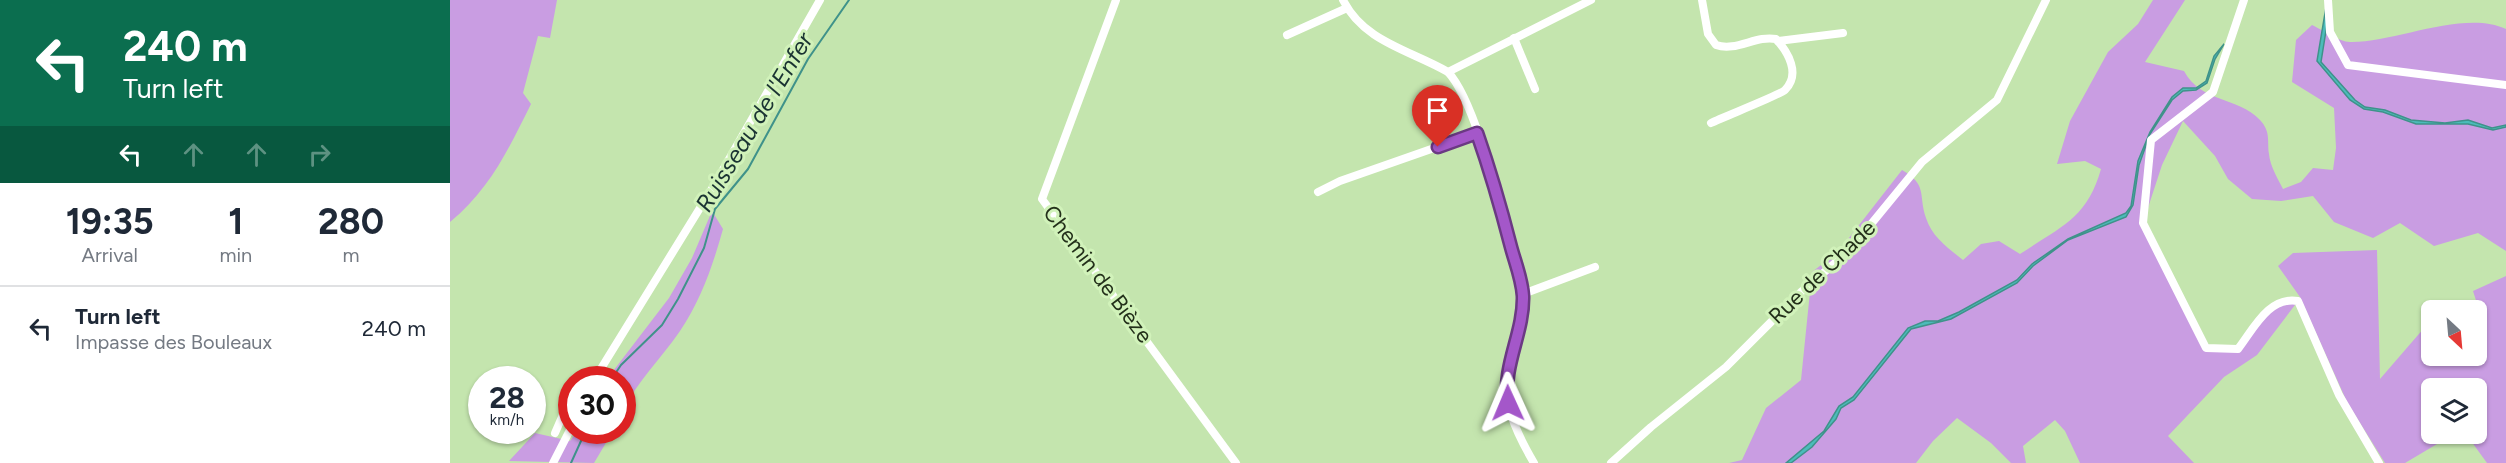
<!DOCTYPE html>
<html lang="en">
<head>
<meta charset="utf-8">
<style>
	body { margin:0; font-family:Figtree,sans-serif; background:#f2f2f3; color:#1f2937; height:100vh; display:flex; flex-direction:column; font-size:22px; white-space:nowrap }
	* { box-sizing:border-box; margin:0 }
	p { font-size:20px; color:#747a83 }
	.icon { flex:none; width:33px; height:33px; fill:none; stroke:currentColor; stroke-width:2; stroke-linecap:round; stroke-linejoin:round }
	.map { position:relative; flex:1; overflow:hidden }
	.sheet { display:flex; flex-direction:column; background:#fff; width:450px }
	.sheet>* { flex:none }
	.top-card { background:#0b6e4f; color:#fff; overflow:hidden }
	.needle { width:39px; rotate:154deg }
	.controls { position:absolute; left:1971px; top:300px; display:grid; gap:12px }
	.controls a { display:grid; place-items:center; width:66px; height:66px; border-radius:9px; background:#fff; box-shadow:0 2px 4px #0004; font-size:30px }
	.speed { position:absolute; left:18px; top:366px; display:flex; gap:12px; font-size:30px; font-weight:700; text-align:center }
	.speed>* { display:grid; place-content:center; width:78px; height:78px; border-radius:50%; background:#fff; box-shadow:0 2px 4px #0004; line-height:1 }
	.speed small { font-size:15px; font-weight:400 }
	.speed .limit { border:9px solid #d22; background:#fff; color:#111 }
	.pin { position:absolute; display:grid; place-items:center; width:51px; height:51px; color:#fff; margin:-62px -26px; border-radius:50% 50% 50% 0; rotate:-45deg; box-shadow:0 0 6px #0007 }
	.pin .icon { rotate:45deg }
	.me { position:absolute; width:66px; margin:-33px; rotate:359deg; stroke-linejoin:round; filter:drop-shadow(0 0 4px #0008) }
	.turn { display:flex; align-items:center; gap:21px; height:126px; padding:0 24px; font-size:27px }
	.turn .icon { width:78px; height:78px; stroke-width:2.5 }
	.turn b { display:block; font-size:42px; line-height:51px }
	.lanes { display:flex; align-items:center; height:57px; padding:0 24px; background:#0003; justify-content:center; gap:30px; direction:ltr }
	.lanes .off { opacity:.35 }
	.eta { display:flex; justify-content:space-evenly; align-items:center; height:102px; text-align:center }
	.eta b { font-size:36px; font-weight:700; line-height:42px }
	ul { padding:0; list-style:none }
	li { display:flex; align-items:center; gap:18px; height:84px; padding:0 24px; border-top:2px solid #e0e1e3 }
	li div { flex:1 }
	li b { display:block; font-size:22px }
	li em { font-style:normal }
	main { display:flex; flex:1; min-height:0 }
	.map>svg:first-child { display:block }
	.green { fill:#c99de2 }
	.water { fill:#4bbcba; stroke:#3f928a; stroke-width:1.5 }
	.lines { fill:none; stroke-linecap:round; stroke-linejoin:round }
	.stream { stroke:#3f928a; stroke-width:2 }
	.minor { stroke:#fff; stroke-width:8 }
	.route-casing { stroke:#6b3983; stroke-width:15 }
	.route { stroke:#a457c9; stroke-width:10 }
	.labels { text-anchor:middle; dominant-baseline:central; stroke-width:6; stroke-linejoin:round; paint-order:stroke }
	.street-label { font-size:22px; fill:#23301a; stroke:#d1f2ba }
	.water-label { font-size:24px; font-style:italic; fill:#1a3332; stroke:#d1f2ba }
</style>
</head>
<body>
<main>
<section class="sheet">
<div class="top-card">
<div class="turn"><svg class="icon" aria-label="left" viewBox="0 0 24 24"><path d="M17 20v-9H6M10 6l-5 5 5 5"/></svg><div><b>240 m</b>Turn left</div></div>
<div class="lanes"><svg class="icon" aria-label="left" viewBox="0 0 24 24"><path d="M17 20v-9H6M10 6l-5 5 5 5"/></svg><svg class="icon off" aria-label="ahead" viewBox="0 0 24 24"><path d="M12 20V5M6 11l6-6 6 6"/></svg><svg class="icon off" aria-label="ahead" viewBox="0 0 24 24"><path d="M12 20V5M6 11l6-6 6 6"/></svg><svg class="icon off" aria-label="right" viewBox="0 0 24 24"><path d="M7 20v-9h11M14 6l5 5-5 5"/></svg></div>
</div>
<div class="eta">
<div><b>19:35</b><p>Arrival</p></div>
<div><b>1</b><p>min</p></div>
<div><b>280</b><p>m</p></div>
</div>
<ul>
<li><svg class="icon" aria-label="left" viewBox="0 0 24 24"><path d="M17 20v-9H6M10 6l-5 5 5 5"/></svg><div><b>Turn left</b><p>Impasse des Bouleaux</p></div><em>240 m</em></li>
</ul>
</section>
<div class="map">
<svg width="2056" height="463" viewBox="0 0 2056 463">
	<rect width="100%" height="100%" fill="#c4e5ae"/>
	<g class="green">
		<path d="M0 0H107L100 38 88 36 73 93 81 104C58 150 40 189 0 222Z"/>
		<path d="M1703 0H1735L1695 62 1734 71C1751 103 1787 96 1810 120 1821 132 1817 140 1819 154 1820 166 1828 179 1833 189L1851 182 1863 168 1883 170 1886 148 1884 108 1842 82 1846 40 1862 25C1873 30 1889 42 1900 42 1944 43 2014 9 2056 29V251L2028 233 1984 246 1950 223 1923 238 1884 222 1863 196 1831 201 1802 199 1778 179 1765 156 1733 121 1712 165 1693 223 1755 347 1788 349 1824 304 1848 301 1807 355 1774 377 1718 436 1744 463H1630L1615 431 1605 420 1573 446 1576 463H1561L1541 443 1507 418 1483 441 1466 463H1279L1292 460 1316 408 1351 380 1362 272 1388 252 1452 170C1478 185 1468 194 1476 218 1482 237 1498 248 1513 260L1531 244 1549 241 1570 254C1610 227 1637 219 1651 169L1635 161 1607 164 1620 121 1658 52 1688 24Z"/>
		<path d="M262 211 273 229C263 265 251 300 230 331 211 359 187 381 173 411L172 380 157 379 219 298 242 258Z"/>
		<polygon points="1927,250 1930,379 1981,320 1982,356 2026,356 2027,332 2033,322 2023,291 2056,276 2056,463 2037,463 2016,434 2026,434 2026,388 1982,388 1982,434 2004,434 1955,463 1935,463 1897,402 1850,297 1828,266 1843,253"/>
		<polygon points="127,431 163,431 144,463 59,461 85,433 120,441"/>
	</g>
	<g class="water">
		<polygon points="1877,1 1878,18 1871,62 1905,100 1915,107 1935,110 1961,120 1995,123 2018,120 2042,128 2056,125 2056,127 2043,130 2018,124 1966,124 1933,112 1914,109 1900,100 1867,61"/>
		<polygon points="1774,44 1765,59 1757,83 1746,90 1733,91 1722,100 1700,134 1689,165 1683,205 1676,217 1618,240 1583,266 1567,283 1501,319 1461,329 1404,400 1391,408 1386,419 1362,447 1341,463 1336,463 1374,431 1389,406 1403,397 1458,328 1475,321 1488,321 1509,312 1567,280 1582,264 1618,239 1676,213 1681,206 1688,161 1700,132 1722,97 1733,88 1746,88 1756,81 1764,56"/>
	</g>
	<g class="lines">
		<g class="stream">
			<polyline points="161,380 171,365 212,325 228,299 254,248 265,209 298,169 358,59 399,0"/>
			<polyline points="121,463 136,430"/>
		</g>
		<g class="minor">
			<polyline points="666,0 592,199 786,463"/>
			<path d="M893 0C914 42 960 50 998 72 1025 101 1049 203 1060 243 1065 260 1073 279 1073 297 1073 321 1066 341 1060 364 1050 401 1066 432 1084 463"/>
			<path d="M1252 0 1258 34 1266 45C1286 52 1306 35 1326 39 1338 52 1351 74 1335 90 1330 95 1273 117 1261 123"/>
			<path d="M1794 0 1763 92 1701 140 1693 223 1756 348 1788 349C1804 328 1819 296 1848 301L1889 395 1929 463"/>
			<polyline points="1878,0 1880,32 1898,65 2056,85"/>
			<polyline points="837,35 897,8"/>
			<polyline points="1064,38 1085,89"/>
			<polyline points="1328,41 1393,33"/>
			<polyline points="998,72 1141,0"/>
			<polyline points="868,192 890,181 1027,133"/>
			<polyline points="1073,294 1145,267"/>
			<polyline points="129,380 135,374 145,377"/>
			<polyline points="144,380 266,182 370,0"/>
			<polyline points="105,433 122,394"/>
			<polyline points="103,463 122,426"/>
			<polyline points="1161,463 1201,427 1276,367 1351,292 1399,251 1472,162 1547,100 1596,0"/>
		</g>
	</g>
	<g class="lines">
		<defs>
			<path id="route" d="M988 147 1027 133C1040 170 1051 208 1061 247 1065 262 1072 279 1073 296 1074 333 1052 366 1058 403"/>
		</defs>
		<use href="#route" class="route-casing"/>
		<use href="#route" class="route"/>
	</g>
	<g class="labels">
		<g class="street-label">
			<text transform="translate(1372 272) rotate(-44)">Rue de Chade</text>
			<text transform="translate(648 274) rotate(53)">Chemin de Bièze</text>
		</g>
		<g class="water-label">
			<text transform="translate(304 122) rotate(-59)">Ruisseau de l'Enfer</text>
		</g>
	</g>
</svg>
<div class="controls">
<a><svg class="needle" viewBox="-14 -14 28 28"><path d="M0-13l5 13h-10z" fill="#e53935"/><path d="M0 13l5-13h-10z" fill="#747a83"/></svg></a>
<a><svg class="icon" aria-label="layers" viewBox="0 0 24 24"><path d="M12 4l9 5-9 5-9-5zM3 14l9 5 9-5"/></svg></a>
</div>
<div class="speed"><div>28<small>km/h</small></div><div class="limit">30</div></div>
<div class="pin" style="left:988px;top:147px;background:#d93025"><svg class="icon" aria-label="arrive" viewBox="0 0 24 24"><path d="M6 21V4h12l-3 4 3 4H6"/></svg></div>
<svg class="me" style="left:1058px;top:403px" viewBox="-20 -20 40 40"><path d="M0-17L14 15 0 8-14 15z" fill="#a457c9" stroke="#fff" stroke-width="4"/></svg>
</div>
</main>
</body>
</html>
